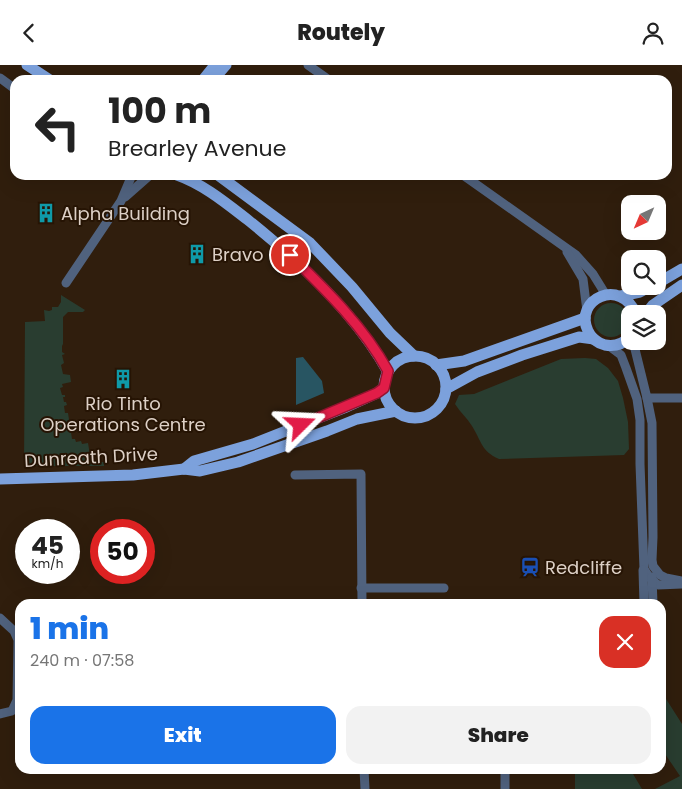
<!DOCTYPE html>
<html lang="en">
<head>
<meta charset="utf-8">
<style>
	body { margin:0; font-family:Poppins,sans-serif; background:#f2f2f2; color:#222; height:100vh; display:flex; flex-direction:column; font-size:19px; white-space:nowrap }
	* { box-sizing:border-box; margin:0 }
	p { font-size:16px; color:#767676 }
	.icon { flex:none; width:28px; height:28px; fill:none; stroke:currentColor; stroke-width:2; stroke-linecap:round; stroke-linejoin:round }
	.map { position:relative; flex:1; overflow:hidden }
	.panel { position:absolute; left:15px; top:534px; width:651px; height:175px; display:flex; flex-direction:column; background:#fff; border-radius:15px; box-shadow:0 5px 20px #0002 }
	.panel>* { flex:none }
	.hud { position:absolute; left:10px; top:10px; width:662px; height:105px; border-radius:15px; box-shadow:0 5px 20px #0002; background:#fff; color:#222; overflow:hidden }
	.needle { width:32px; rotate:224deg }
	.controls { position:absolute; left:621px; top:130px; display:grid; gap:10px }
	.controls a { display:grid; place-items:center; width:45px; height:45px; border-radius:10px; background:#fff; box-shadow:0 5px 20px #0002; font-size:25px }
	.speed { position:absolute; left:15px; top:454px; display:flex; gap:10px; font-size:25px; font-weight:700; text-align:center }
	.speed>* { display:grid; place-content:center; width:65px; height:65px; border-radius:50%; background:#fff; box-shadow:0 5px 20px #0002; line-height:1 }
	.speed small { font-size:12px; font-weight:400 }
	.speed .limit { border:8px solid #d22; background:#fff; color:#111 }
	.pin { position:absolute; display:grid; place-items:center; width:42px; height:42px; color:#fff; margin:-21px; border:2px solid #fff; border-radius:50%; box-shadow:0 1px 5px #0007 }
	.me { position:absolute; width:55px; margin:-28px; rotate:69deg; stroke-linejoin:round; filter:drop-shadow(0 0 4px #0008) }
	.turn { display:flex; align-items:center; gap:18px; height:105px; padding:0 15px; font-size:22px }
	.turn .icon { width:65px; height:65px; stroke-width:2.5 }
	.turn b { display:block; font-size:35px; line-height:42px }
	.round { display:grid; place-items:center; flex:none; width:52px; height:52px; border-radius:15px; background:#f2f2f2 }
	.head { display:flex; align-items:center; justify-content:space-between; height:85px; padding:0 15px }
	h1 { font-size:30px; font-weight:800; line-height:38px; color:#1a73e8 }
	.cta { display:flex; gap:10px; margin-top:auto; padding:10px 15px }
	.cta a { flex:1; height:58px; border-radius:15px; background:#1a73e8; color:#fff; font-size:20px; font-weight:800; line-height:58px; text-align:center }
	.cta a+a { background:#f2f2f2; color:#222 }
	header { display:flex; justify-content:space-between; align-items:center; height:65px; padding:0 15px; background:#fff; font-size:22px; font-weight:800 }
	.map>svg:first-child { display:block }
	.green { fill:#293d30 }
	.water { fill:#285562 }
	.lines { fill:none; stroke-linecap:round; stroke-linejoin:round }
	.minor { stroke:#50627e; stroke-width:9 }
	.major { stroke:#7ca1dc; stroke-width:11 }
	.route-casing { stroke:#92132f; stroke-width:12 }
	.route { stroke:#e11d48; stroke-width:9 }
	.labels { text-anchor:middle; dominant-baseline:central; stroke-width:4; stroke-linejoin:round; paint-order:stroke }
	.poi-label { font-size:18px; fill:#ddd0c6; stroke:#261404; text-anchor:start }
	.street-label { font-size:18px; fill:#ddd0c6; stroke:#261404 }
</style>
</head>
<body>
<header><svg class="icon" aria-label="back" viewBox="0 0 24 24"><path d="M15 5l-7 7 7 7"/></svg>Routely<svg class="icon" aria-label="person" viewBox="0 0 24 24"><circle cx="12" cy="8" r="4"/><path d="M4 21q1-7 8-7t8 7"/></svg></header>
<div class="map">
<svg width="682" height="724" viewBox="0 0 682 724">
	<rect width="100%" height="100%" fill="#301e0d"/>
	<g class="green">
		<polygon points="61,230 85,245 83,247 68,247 63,252 63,279 62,281 62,287 65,289 62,290 64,298 61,300 63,309 70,310 71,317 62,319 63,322 60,323 62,330 65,330 65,332 63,332 64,337 66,337 67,340 64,341 65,348 68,348 72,374 75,374 76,377 81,376 82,379 88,378 90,390 98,397 104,397 104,401 24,401 25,257 45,256 44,245 49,246 52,245 52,242 58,242 61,237"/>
		<circle cx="611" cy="255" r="17"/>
		<path d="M585 293 596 294 608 303 618 316 623 333 628 357 629 384 624 390 499 394C481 386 482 377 472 361 467 353 460 347 455 339L459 330 474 329 561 294Z"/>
		<polygon points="661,626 682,659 682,724 655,724 680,711 661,683"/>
		<polygon points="575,704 630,704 642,724 575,724"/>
	</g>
	<polygon class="water" points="303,292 322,316 324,328 296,340 296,293"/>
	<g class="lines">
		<g class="minor">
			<polyline points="308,0 329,15"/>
			<polyline points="0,13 15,24"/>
			<polyline points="463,110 576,190 593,209 606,230"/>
			<polyline points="125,132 150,110"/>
			<polyline points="567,187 583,214 587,246"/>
			<polyline points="66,218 121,136 132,110"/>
			<polyline points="633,276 647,333 652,358 653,472 652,495 653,501 660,510 666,513 682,516"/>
			<polyline points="609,281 621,290 626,303 637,334 640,355 640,399 644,504 649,512 658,520 682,519"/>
			<polyline points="647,333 682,333"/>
			<polyline points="295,410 361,409 362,539"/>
			<polyline points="643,505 644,539"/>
			<polyline points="652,512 653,539"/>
			<polyline points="361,523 444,523"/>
			<polyline points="0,553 14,566 18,575 17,635 12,646 0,649"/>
			<polyline points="364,704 365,724"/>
			<polyline points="505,704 505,724"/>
		</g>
		<g class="major">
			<polyline points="27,0 50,15"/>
			<polyline points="203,15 215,0"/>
			<polyline points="213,15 226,0"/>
			<path d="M177 110C203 119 226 138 248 155 299 196 356 249 388 307"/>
			<polyline points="218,110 310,178 352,222 390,268 414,291"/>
			<polyline points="658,218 682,204"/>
			<polyline points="621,231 640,227 651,221"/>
			<polyline points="646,249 653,240 682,220"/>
			<path d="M630 272C623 279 615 282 605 280 598 278 591 273 588 266 573 234 621 212 636 249"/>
			<circle cx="415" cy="322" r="31"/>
			<polyline points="436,300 464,296 585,253"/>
			<polyline points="446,324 477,307 522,290 579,272 594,274"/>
			<polyline points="184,404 194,396 253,379 344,343 377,328 384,323"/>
			<polyline points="0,414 133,410 184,404 200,406 238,397 327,366 357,354 396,346"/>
		</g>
	</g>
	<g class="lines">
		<defs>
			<path id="route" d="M290 190C326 225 364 262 388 306L384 323 377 328 301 360"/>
		</defs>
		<use href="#route" class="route-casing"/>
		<use href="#route" class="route"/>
	</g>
	<defs>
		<symbol id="building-bare" viewBox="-9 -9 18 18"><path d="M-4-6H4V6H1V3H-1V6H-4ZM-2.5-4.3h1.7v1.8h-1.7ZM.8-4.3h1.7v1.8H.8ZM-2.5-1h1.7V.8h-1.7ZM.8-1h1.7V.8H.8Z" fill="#0f9aa8" stroke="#261404" stroke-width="2.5" paint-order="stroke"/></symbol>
		<symbol id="station-bare" viewBox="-9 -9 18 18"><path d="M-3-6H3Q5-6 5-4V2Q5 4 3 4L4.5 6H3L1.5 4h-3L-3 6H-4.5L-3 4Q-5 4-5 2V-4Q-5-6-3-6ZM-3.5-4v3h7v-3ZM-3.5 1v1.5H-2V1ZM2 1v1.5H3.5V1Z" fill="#1a4fb4" stroke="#261404" stroke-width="2.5" paint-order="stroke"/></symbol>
	</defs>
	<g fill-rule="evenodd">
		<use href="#building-bare" x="32" y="134" width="28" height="28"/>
		<use href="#building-bare" x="183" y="175" width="28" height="28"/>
		<use href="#building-bare" x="109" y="300" width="28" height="28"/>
		<use href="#station-bare" x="516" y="488" width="28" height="28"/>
	</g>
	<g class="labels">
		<g class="poi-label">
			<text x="61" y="148">Alpha Building</text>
			<text x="212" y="189">Bravo</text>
			<text x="123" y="338" text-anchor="middle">Rio Tinto<tspan x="123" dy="21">Operations Centre</tspan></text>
			<text x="545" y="502">Redcliffe</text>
		</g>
		<g class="street-label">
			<text transform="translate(91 392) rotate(-3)">Dunreath Drive</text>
		</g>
	</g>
</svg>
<div class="controls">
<a><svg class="needle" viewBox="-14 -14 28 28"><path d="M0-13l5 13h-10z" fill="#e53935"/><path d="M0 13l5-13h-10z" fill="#767676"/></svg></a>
<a><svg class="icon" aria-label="search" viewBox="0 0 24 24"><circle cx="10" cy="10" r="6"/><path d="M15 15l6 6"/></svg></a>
<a><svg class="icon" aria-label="layers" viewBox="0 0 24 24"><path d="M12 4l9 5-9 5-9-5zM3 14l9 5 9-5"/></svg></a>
</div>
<div class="speed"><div>45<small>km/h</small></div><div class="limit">50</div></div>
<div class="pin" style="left:290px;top:190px;background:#d93025"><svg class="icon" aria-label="arrive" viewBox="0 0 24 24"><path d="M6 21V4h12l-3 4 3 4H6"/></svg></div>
<svg class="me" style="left:301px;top:360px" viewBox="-20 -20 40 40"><path d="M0-17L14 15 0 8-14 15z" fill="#e11d48" stroke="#fff" stroke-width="4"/></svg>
<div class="hud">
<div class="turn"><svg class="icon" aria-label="left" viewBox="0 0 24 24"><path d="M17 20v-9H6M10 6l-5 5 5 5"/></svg><div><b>100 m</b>Brearley Avenue</div></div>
</div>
<section class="panel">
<div class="head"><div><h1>1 min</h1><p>240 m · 07:58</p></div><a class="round" style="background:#d93025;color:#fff"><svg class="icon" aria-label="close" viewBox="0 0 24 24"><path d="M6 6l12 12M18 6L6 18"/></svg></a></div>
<div class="cta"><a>Exit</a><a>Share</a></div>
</section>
</div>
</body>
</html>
